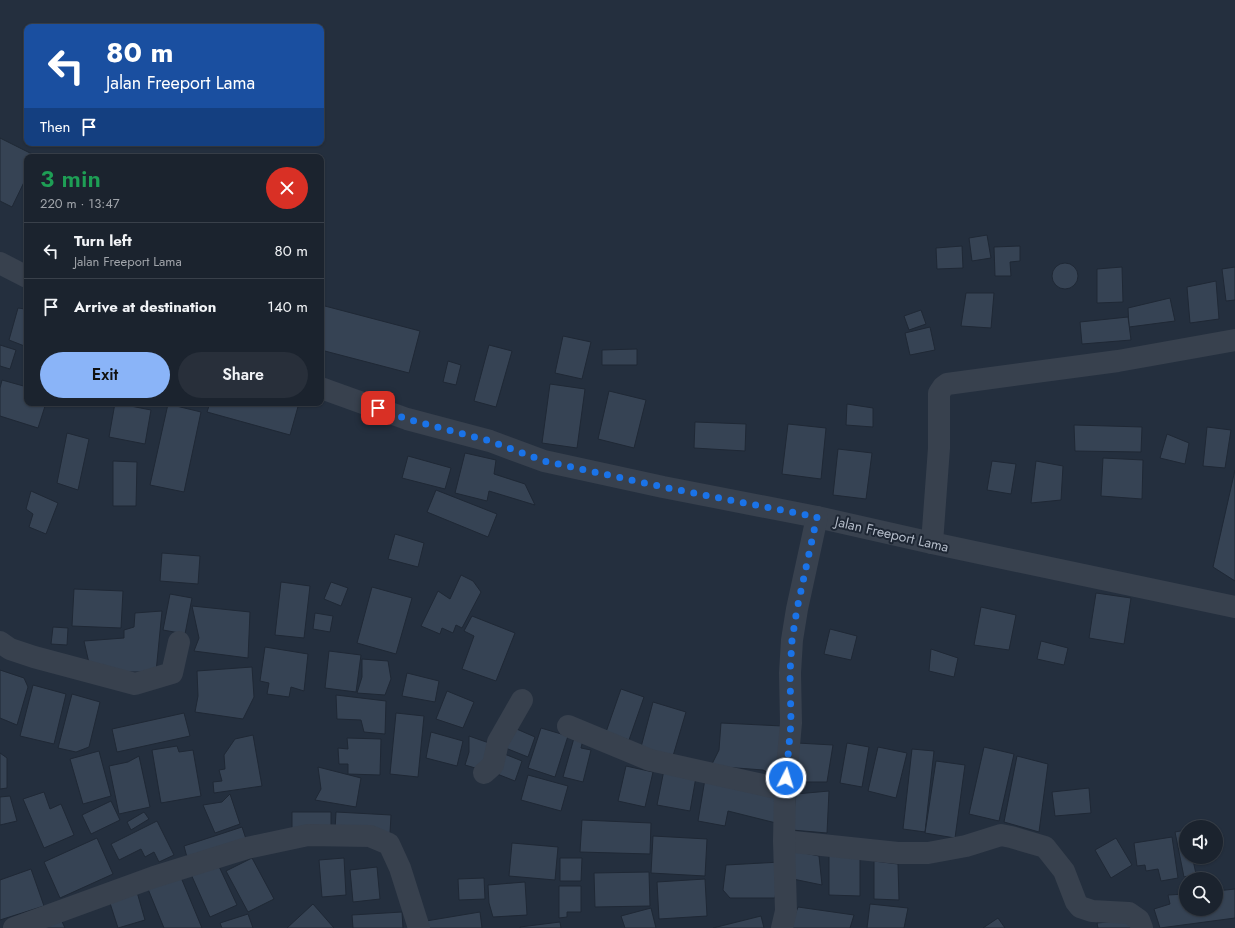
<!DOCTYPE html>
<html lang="en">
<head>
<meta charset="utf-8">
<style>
	body { margin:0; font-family:Jost,sans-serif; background:#282f3a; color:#f1f3f6; height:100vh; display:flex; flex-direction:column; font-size:15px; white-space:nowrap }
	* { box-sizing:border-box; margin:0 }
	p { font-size:13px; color:#a0a4aa }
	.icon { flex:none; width:22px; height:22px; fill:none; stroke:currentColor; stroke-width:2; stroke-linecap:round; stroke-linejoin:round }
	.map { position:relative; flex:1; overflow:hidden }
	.details { position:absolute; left:24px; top:154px; width:300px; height:252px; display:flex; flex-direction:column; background:#1b232e; border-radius:8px; box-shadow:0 1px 3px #0004,0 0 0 1px #39404a }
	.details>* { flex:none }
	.top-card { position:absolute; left:24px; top:24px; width:300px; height:122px; border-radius:8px; box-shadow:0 1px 3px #0004,0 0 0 1px #39404a; background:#1a4fa0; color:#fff; overflow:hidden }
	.buttons { position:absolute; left:1179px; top:820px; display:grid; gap:8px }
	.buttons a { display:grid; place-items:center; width:44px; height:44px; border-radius:50%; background:#1b232e; box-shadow:0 1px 3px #0004,0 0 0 1px #39404a; font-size:20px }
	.pin { position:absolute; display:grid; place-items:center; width:34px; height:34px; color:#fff; margin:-17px; border-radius:8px; box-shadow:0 2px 6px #0006 }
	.me { position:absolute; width:44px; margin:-22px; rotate:5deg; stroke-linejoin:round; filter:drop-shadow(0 0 3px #0008) }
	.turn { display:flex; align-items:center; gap:14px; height:84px; padding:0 16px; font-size:18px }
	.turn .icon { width:52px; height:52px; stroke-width:2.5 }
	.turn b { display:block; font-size:28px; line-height:34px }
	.then { display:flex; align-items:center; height:38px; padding:0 16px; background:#0003; gap:8px; font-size:15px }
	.round { display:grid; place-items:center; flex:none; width:42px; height:42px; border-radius:21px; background:#282f3a }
	.summary { display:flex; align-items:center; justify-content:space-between; height:68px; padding:0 16px }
	h1 { font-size:24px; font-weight:600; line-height:30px; color:#1e9e55 }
	.primary-button { display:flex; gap:8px; margin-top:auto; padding:8px 16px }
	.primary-button a { flex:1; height:46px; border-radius:24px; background:#8ab4f8; color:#111; font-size:16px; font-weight:600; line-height:46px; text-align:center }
	.primary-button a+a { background:#282f3a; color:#f1f3f6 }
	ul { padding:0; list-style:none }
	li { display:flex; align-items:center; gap:12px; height:56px; padding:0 16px; border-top:1px solid #39404a }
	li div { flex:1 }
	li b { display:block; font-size:15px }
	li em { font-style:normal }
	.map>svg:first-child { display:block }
	.building { fill:#364354; stroke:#1f2835 }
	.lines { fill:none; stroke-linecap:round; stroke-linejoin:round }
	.minor { stroke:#38414e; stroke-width:22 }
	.route { stroke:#1a73e8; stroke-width:7; stroke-dasharray:0 12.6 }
	.labels { text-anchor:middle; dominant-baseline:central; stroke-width:4; stroke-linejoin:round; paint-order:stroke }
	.street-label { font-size:14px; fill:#b4bcc9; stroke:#1d2633 }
</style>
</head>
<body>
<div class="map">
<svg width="1235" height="928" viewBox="0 0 1235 928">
	<rect width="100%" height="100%" fill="#242f3e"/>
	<g class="building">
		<polygon points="0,138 36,156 27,157 27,176 12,207 0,201"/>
		<polygon points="987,235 991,258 972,261 969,238"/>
		<polygon points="962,246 963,268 937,269 936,248"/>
		<polygon points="1020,246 1020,261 1010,262 1011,276 995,276 994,247"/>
		<circle cx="1065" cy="276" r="13"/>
		<polygon points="1122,267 1123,302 1097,303 1097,269"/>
		<polygon points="1235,267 1235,300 1226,301 1222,269"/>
		<polygon points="1216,281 1219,319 1190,323 1187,287"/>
		<polygon points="966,293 994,293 991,328 961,326"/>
		<polygon points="1170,298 1175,321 1129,327 1128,308"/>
		<polygon points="27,304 27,347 9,340 18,308 25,309"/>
		<polygon points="321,305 420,331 409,373 321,350"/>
		<polygon points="921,310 926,324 909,330 904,316"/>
		<polygon points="1128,317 1131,340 1082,344 1080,322"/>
		<polygon points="930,327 935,350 910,355 905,333"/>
		<polygon points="563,336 591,342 582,379 555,373"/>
		<polygon points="0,345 16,350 10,369 0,366"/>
		<polygon points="489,345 512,351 496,407 474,401"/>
		<polygon points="637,349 637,365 602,365 602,350"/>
		<polygon points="448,361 461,365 456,385 443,382"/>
		<polygon points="2,380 27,387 27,403 46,403 38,428 0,416 0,388"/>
		<polygon points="550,384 585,389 577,448 542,443"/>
		<polygon points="609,391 646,400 634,448 598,439"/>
		<polygon points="115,403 151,410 145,444 109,437"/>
		<polygon points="210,403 299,403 290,435 207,412"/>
		<polygon points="168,404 201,412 184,492 150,485"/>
		<polygon points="847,404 873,408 873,427 846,425"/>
		<polygon points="695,422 746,424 745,451 694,448"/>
		<polygon points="788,424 826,428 821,479 782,474"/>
		<polygon points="1074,425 1142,427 1141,452 1075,451"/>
		<polygon points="1207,427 1231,430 1225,468 1203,466"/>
		<polygon points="67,433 89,439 78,490 57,483"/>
		<polygon points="1167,434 1189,443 1185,464 1160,458"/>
		<polygon points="838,449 872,453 866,499 833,495"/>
		<polygon points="465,453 496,460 494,474 525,484 535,505 489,491 487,501 455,493"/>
		<polygon points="408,456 451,468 445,489 402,478"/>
		<polygon points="1103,458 1143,460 1142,499 1101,496"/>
		<polygon points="113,461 137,462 136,506 113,506"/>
		<polygon points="992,461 1016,464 1011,494 987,490"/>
		<polygon points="1036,461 1063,466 1061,500 1031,503"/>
		<polygon points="1235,470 1235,581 1213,567"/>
		<polygon points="436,490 497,514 488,537 427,512"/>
		<polygon points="31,491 58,503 46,534 29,527 33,514 26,509"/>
		<polygon points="395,534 424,543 418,567 388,559"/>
		<polygon points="162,553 200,556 198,584 160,581"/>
		<polygon points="461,575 473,581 481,592 462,628 456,625 453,633 442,628 440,634 421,626 438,591 450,599"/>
		<polygon points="281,582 310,586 304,638 275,635"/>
		<polygon points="331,582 348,588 341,606 324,599"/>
		<polygon points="372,587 412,598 396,654 357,643"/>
		<polygon points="74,589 123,591 121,628 72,626"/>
		<polygon points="1096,593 1131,598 1124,644 1089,638"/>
		<polygon points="170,594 192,598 185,634 163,630"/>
		<polygon points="192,606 250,612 248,658 194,651 199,638"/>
		<polygon points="981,607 1016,615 1009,650 974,645"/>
		<polygon points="162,611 156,672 91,672 84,641 124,638 124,630 134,627 135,613"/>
		<polygon points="315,613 333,616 330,632 313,629"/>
		<polygon points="472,616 515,633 496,681 462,669 474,636 464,631"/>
		<polygon points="53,627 68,628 67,645 51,644"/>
		<polygon points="830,629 857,636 851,660 824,654"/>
		<polygon points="1041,641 1068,648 1064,665 1037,659"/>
		<polygon points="265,647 308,654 304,691 291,687 289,697 267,694 269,683 260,681"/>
		<polygon points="931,649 958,658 954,677 929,671"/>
		<polygon points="329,651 361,655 356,692 325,688"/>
		<polygon points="362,659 388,661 391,679 385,695 357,693 362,677"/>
		<polygon points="252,667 254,697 243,719 195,712 198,696 197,671"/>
		<polygon points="0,670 24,678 28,687 17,725 0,718"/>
		<polygon points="407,673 439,681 435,702 402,696"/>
		<polygon points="33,685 66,694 54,744 20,736"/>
		<polygon points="621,689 644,697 629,740 606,732"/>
		<polygon points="447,691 474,702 463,728 436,719"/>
		<polygon points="72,694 100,702 89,747 76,752 58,748"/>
		<polygon points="336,695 386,701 385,734 364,732 361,720 337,719"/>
		<polygon points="653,702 686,712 673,756 641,747"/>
		<polygon points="184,713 190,736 117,752 112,729"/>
		<polygon points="396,713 424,716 418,777 390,774"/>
		<polygon points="721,723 782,726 778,778 763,770 711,766 719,750"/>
		<polygon points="512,727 535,737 528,757 503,747"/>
		<polygon points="541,728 568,736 555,777 528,768"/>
		<polygon points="431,732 463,741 457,766 426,758"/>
		<polygon points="253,735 262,786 214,793 213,782 222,781 219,770 225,769 224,755 235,739"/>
		<polygon points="469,736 492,744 482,770 465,765 469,752"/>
		<polygon points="347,738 381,739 380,775 348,774 348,764 339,764 338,748 348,749"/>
		<polygon points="574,738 583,740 581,748 591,750 583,782 563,777"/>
		<polygon points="797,743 833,745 827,782 792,782"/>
		<polygon points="847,743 869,747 862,787 840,783"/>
		<polygon points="177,746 179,752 193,750 201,796 161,803 152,750"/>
		<polygon points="878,747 907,753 896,798 868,791"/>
		<polygon points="984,747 1014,754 999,821 969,814"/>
		<polygon points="912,749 934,751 925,832 903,829"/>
		<polygon points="99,751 111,796 83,804 70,759"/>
		<polygon points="497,751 522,761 515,781 492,772"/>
		<polygon points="0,753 7,758 7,788 0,789"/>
		<polygon points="139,756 150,807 119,814 109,766 128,762"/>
		<polygon points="1017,756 1048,764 1039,832 1004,822"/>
		<polygon points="936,761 965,765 955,838 925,833"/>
		<polygon points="626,766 653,772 645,807 618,801"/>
		<polygon points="318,767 361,778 356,807 315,800 321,789"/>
		<polygon points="664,770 696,777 690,811 657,805"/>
		<polygon points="528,775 568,786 561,811 521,800"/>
		<polygon points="705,779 785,790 776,823 728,811 725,826 698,821"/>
		<polygon points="1089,788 1091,813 1055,816 1052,792"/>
		<polygon points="829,791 827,833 792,830 796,794"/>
		<polygon points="44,792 50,809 61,804 74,835 44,848 23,799"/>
		<polygon points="230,794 240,824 215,833 203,805 222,802"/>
		<polygon points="10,796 17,821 0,825 0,797"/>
		<polygon points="111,801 120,820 91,834 82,815"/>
		<polygon points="144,812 149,819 131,830 127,822"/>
		<polygon points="292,812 331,812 331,829 292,828"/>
		<polygon points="336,812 391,815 390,833 335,830"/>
		<polygon points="582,820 651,823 650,854 580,852"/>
		<polygon points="157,821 174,855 159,862 154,852 145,857 141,849 119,860 111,844"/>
		<polygon points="242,827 247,842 188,861 184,846"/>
		<polygon points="1186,830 1186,857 1207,857 1193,860 1196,874 1184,877 1175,832"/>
		<polygon points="653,836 707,839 705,876 651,873"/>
		<polygon points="1172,837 1178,878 1161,881 1158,869 1146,871 1145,865 1137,866 1134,843"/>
		<polygon points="97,838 113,874 60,898 44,862"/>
		<polygon points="1116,838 1132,865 1111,878 1095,850"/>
		<polygon points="512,843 558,847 555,880 509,876"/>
		<polygon points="790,850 819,856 822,885 793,879"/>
		<polygon points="829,854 860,856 860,896 829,895"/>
		<polygon points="252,858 274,899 248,912 226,871"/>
		<polygon points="344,858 346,895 322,897 319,860"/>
		<polygon points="560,858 582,858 581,881 560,881"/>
		<polygon points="216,860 237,905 210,917 190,872"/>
		<polygon points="874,861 898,864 899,900 874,899"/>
		<polygon points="781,862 775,898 730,898 723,890 726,865"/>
		<polygon points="377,867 380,899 353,902 350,870"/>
		<polygon points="31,869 44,906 0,920 0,880"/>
		<polygon points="649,872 650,906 595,907 594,873"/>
		<polygon points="180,875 202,928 164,928 148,889"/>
		<polygon points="484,878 485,899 459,900 458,879"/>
		<polygon points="705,879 707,916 659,919 657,882"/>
		<polygon points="525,882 527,915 493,917 489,903 488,885"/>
		<polygon points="559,886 581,886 581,912 567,912 567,917 559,918"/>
		<polygon points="1235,889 1235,918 1160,928 1154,909 1170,904 1168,895 1186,894 1186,909 1216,909 1216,891"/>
		<polygon points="137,892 145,920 118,928 109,900"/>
		<polygon points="313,904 334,928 287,928"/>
		<polygon points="870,904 908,908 904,928 867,928"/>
		<polygon points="798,907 854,915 850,928 790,928"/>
		<polygon points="651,908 656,928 625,928 621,916"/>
		<polygon points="402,912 403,928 353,928 352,915"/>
		<polygon points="480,912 482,928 427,928 426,921"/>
		<polygon points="248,914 253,928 222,928 220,923"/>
		<polygon points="59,915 65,928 28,928"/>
		<polygon points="761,916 764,928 713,928"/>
		<polygon points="998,918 1005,928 983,928"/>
		<polygon points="1130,920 1132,928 1098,928 1097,923"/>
		<polygon points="560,922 561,928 520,928 520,927"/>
	</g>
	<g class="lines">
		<g class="minor">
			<polyline points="0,263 27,277"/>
			<polyline points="321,388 407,419 490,441 544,461 663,487 817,517 932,543 1235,607"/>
			<polyline points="932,543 939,448 939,393 943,387 947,384 1118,361 1235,340"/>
			<polyline points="0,642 10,649 34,657 135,684 172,673 179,642"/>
			<polyline points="568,726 650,760 785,790"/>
			<polyline points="484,773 493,765 498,742 522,700"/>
			<polyline points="784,841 898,853 928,853 966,846 1001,835 1011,837 1045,847 1064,871 1076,902 1080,907 1092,911 1129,913 1139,920 1142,928"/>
			<polyline points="14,928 154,877 247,848 308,835 370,836 389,844 400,868 419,928"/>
			<polyline points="782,928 786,911 784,841 785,790 791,723 790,673 792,640 797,609 817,517"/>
		</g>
	</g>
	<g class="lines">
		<polyline class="route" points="378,408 407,419 490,441 544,461 663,487 817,517 797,609 792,640 790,673 791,723 786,778"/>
	</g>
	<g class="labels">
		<g class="street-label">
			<text transform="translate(892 534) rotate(13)">Jalan Freeport Lama</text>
		</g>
	</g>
</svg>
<div class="buttons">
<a><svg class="icon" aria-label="sound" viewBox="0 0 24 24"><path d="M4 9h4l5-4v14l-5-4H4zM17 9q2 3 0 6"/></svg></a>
<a><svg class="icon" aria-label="search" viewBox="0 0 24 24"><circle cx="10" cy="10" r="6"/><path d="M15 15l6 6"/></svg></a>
</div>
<div class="pin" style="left:378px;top:408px;background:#d93025"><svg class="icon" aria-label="arrive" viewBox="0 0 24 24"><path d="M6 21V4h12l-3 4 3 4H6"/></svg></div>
<svg class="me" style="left:786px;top:778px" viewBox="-20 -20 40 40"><circle r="17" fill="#1a73e8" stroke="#fff" stroke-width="3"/><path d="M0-11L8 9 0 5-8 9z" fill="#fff"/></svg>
<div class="top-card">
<div class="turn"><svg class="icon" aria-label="left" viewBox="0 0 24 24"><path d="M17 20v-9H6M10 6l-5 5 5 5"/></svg><div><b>80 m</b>Jalan Freeport Lama</div></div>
<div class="then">Then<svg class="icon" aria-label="arrive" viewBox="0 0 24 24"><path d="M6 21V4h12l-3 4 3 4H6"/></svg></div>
</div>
<section class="details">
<div class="summary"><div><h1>3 min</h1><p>220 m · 13:47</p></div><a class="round" style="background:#d93025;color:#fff"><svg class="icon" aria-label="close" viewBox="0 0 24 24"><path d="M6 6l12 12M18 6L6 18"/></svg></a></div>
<ul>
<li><svg class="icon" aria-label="left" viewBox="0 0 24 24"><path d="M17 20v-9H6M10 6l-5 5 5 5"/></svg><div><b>Turn left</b><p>Jalan Freeport Lama</p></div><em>80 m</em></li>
<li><svg class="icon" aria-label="arrive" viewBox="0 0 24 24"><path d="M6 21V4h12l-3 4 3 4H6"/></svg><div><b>Arrive at destination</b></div><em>140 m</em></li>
</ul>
<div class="primary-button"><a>Exit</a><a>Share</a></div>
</section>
</div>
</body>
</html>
